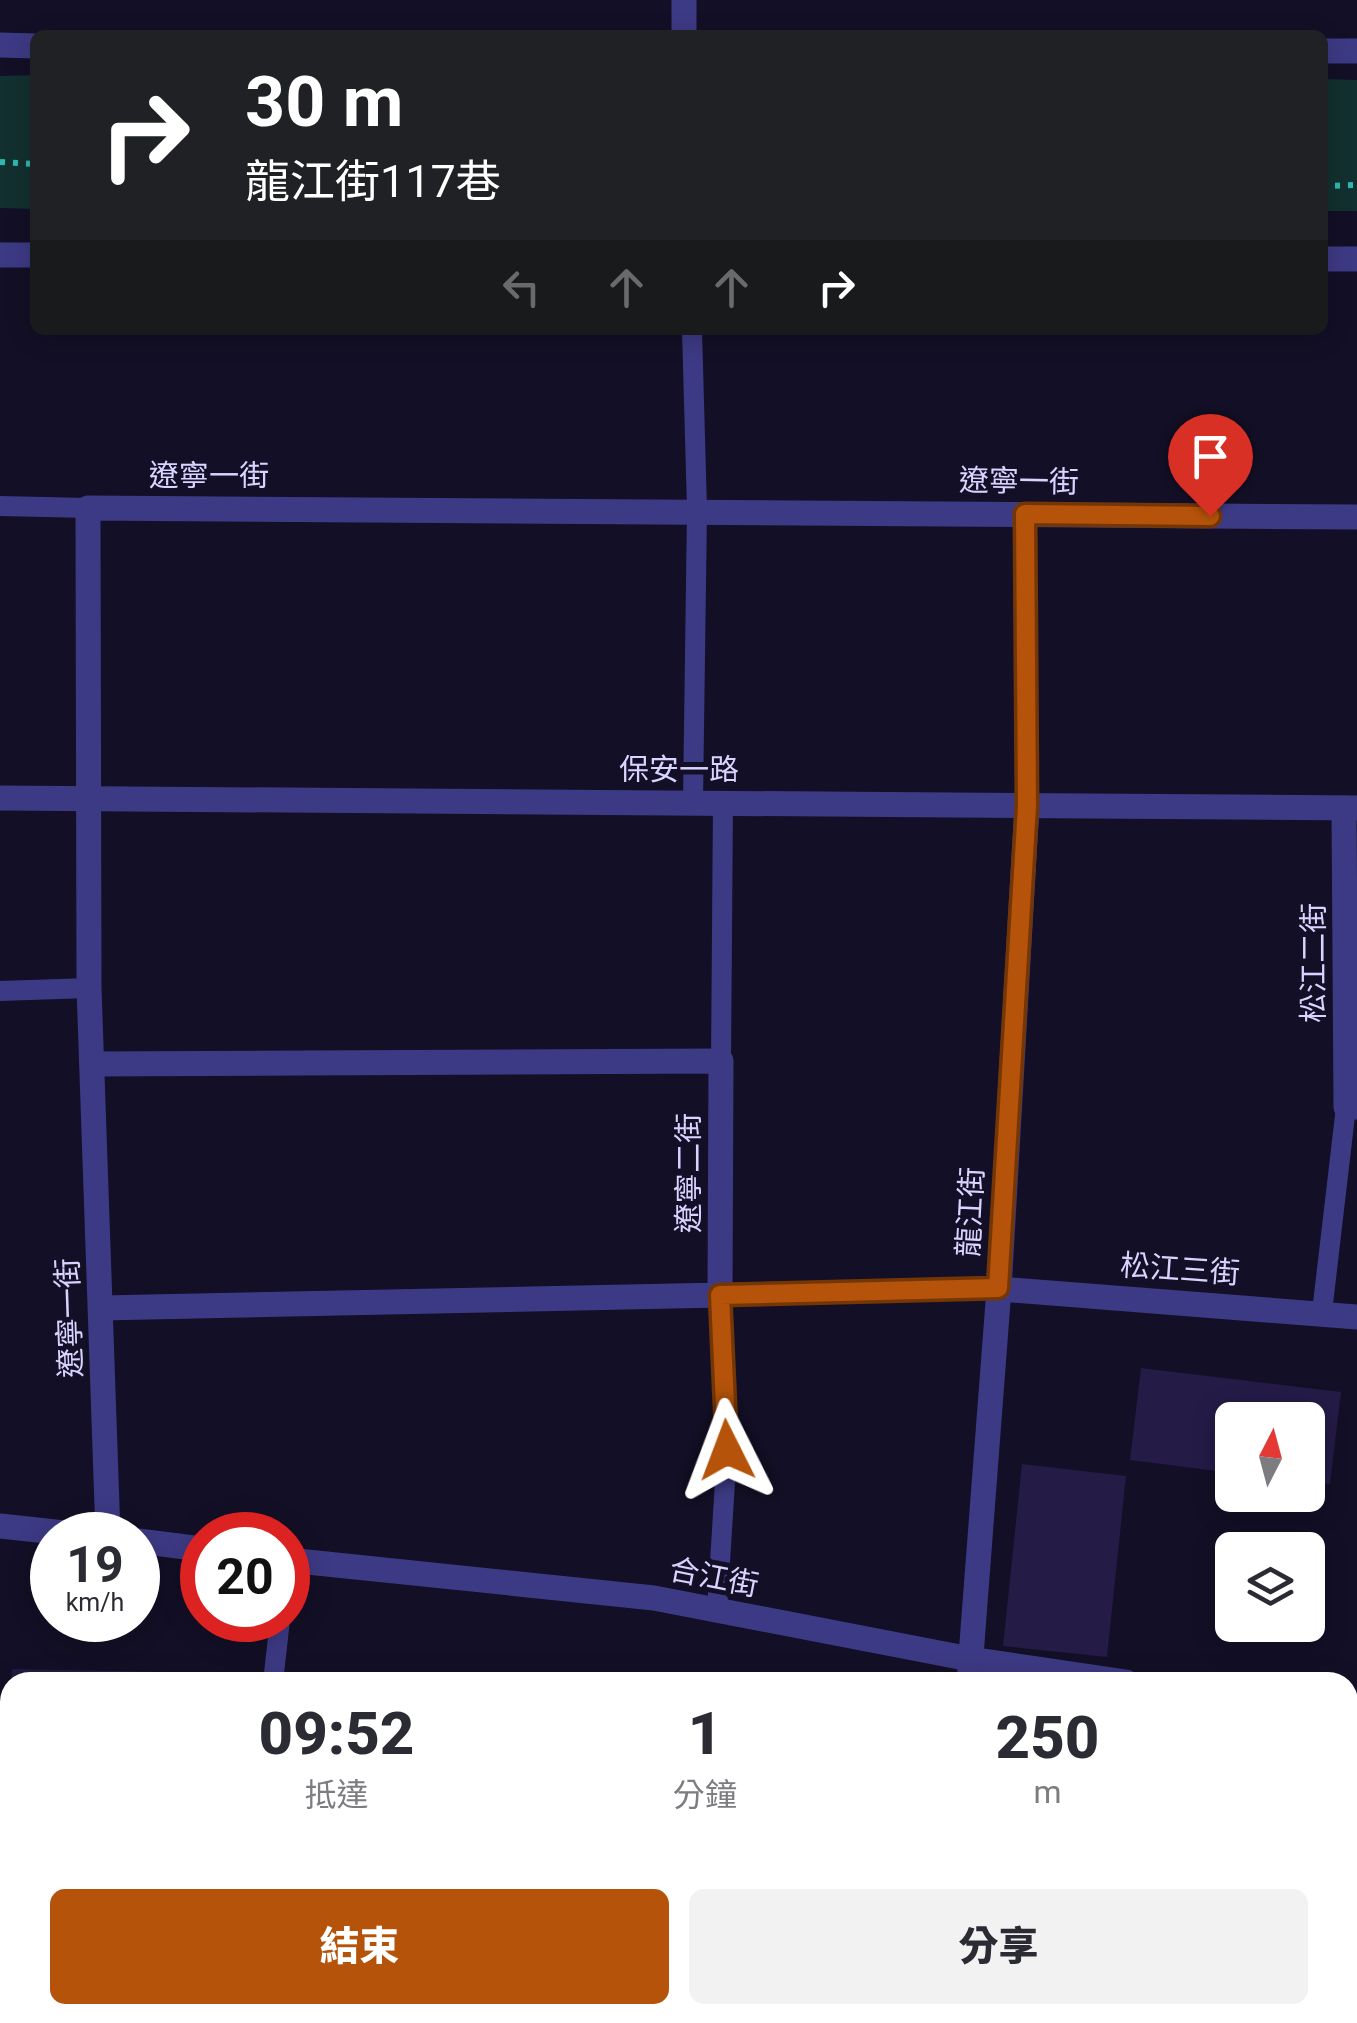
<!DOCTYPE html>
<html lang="zh-TW">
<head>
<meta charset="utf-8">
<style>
	body { margin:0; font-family:Roboto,"Noto Sans TC",sans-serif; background:#f2f2f3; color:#2b2b33; height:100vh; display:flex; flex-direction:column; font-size:38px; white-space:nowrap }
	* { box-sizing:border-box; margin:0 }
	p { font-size:32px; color:#7c7c81 }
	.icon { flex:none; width:55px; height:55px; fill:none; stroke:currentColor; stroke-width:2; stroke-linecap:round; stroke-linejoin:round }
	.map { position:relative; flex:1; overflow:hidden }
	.details { position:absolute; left:0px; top:1672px; width:1358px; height:352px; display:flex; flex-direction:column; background:#fff; border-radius:30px 30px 0 0; box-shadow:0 5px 25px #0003 }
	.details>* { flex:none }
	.top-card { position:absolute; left:30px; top:30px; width:1298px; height:305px; border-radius:15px; box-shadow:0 5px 25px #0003; background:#202124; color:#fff; overflow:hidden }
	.needle { width:65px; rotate:6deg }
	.tools { position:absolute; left:1215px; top:1402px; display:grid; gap:20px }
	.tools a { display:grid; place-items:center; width:110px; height:110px; border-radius:15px; background:#fff; box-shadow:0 5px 25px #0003; font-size:50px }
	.speed { position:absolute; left:30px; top:1512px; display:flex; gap:20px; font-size:50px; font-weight:700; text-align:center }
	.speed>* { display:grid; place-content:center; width:130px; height:130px; border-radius:50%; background:#fff; box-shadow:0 5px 25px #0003; line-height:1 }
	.speed small { font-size:25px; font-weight:400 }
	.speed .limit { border:15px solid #d22; background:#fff; color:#111 }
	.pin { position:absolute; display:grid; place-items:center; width:85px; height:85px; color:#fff; margin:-102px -42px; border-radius:50% 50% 50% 0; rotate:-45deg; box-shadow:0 0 10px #0007 }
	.pin .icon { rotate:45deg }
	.me { position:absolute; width:110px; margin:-55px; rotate:357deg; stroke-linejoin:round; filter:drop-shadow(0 0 8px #0008) }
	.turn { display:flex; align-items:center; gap:35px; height:210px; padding:0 50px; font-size:45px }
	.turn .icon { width:130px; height:130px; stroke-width:2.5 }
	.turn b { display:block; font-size:70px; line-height:85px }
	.lanes { display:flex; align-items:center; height:95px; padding:0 50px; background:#0003; justify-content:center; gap:50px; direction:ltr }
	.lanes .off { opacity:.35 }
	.eta { display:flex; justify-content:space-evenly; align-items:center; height:170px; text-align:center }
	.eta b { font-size:60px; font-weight:800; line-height:70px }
	.primary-button { display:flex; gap:20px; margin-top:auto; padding:20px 50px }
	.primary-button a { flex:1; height:115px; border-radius:15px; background:#b45309; color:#fff; font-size:40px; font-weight:800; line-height:115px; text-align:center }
	.primary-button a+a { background:#f2f2f3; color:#2b2b33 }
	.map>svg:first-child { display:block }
	.green { fill:#12302f }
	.building { fill:#241b47 }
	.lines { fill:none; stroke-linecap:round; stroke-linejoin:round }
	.path { stroke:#2fb8b0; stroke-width:6; stroke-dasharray:5 8; stroke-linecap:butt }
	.service { stroke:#3d3a85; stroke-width:20 }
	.minor { stroke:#3d3a85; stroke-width:25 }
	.tertiary { stroke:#3d3a85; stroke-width:25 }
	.route-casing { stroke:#753606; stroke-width:25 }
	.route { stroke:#b45309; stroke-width:18 }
	.labels { text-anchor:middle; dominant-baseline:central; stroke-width:10; stroke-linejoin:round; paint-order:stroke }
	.street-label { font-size:30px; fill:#d9d4ff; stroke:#130f26 }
</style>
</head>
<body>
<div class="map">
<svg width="1357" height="2023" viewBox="0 0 1357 2023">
	<rect width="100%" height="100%" fill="#130f26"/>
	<g class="green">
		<polygon points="35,75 35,209 0,208 0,76"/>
		<polygon points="1323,79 1357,80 1357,211 1323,211"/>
	</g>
	<g class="building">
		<polygon points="1141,1368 1341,1392 1330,1484 1308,1482 1308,1420 1232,1420 1232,1473 1130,1460"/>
		<polygon points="1022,1464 1126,1476 1107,1657 1003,1646"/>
		<polygon points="12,1669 167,1672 167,1682 11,1682"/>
	</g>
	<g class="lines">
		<g class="path">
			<polyline points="0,162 35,164"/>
			<polyline points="1322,186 1357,185"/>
		</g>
		<g class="service">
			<polyline points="692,330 697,509 693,802"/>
			<polyline points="0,506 88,508"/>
			<polyline points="1025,514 1027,805"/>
			<polyline points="0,991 89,988"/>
			<polyline points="721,1061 723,802"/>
			<polyline points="1322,1312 1346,1107"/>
			<polyline points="717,1610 727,1450 720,1295 999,1289"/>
			<polyline points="273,1682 280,1620"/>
		</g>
		<g class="minor">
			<polyline points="684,0 684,35"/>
			<polyline points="0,255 35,255"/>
			<polyline points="1322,259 1357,259"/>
			<polyline points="0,798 1357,808"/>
			<polyline points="1344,808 1346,1107 1357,1107"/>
			<polyline points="92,1064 721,1061 720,1295 101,1308"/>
			<polyline points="999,1289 1357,1317"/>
			<polyline points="0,1526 83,1535"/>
			<polyline points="108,1535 89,988 88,508 1357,517"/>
			<polyline points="138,1541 202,1549"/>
			<polyline points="288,1560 654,1598 970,1659 1126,1682"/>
			<polyline points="969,1682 999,1289 1027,805"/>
			<polyline points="1348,1716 1357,1718"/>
			<polyline points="0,1851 10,1851"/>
			<polyline points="1348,1877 1357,1877"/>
			<polyline points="298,2015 298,2023"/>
			<polyline points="939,2023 940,2015"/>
		</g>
		<g class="tertiary">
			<polyline points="0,45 35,46"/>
			<polyline points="1322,51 1357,51"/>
			<polyline points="0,1972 10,1972"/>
			<polyline points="1348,1989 1357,1989"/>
		</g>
	</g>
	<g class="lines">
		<defs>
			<polyline id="route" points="727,1450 720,1295 998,1288 1027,806 1025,514 1210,516"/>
		</defs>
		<use href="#route" class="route-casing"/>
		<use href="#route" class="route"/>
	</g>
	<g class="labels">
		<g class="street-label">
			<text x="209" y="475">遼寧一街</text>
			<text transform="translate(1019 481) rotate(1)">遼寧一街</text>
			<text x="679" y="769">保安一路</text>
			<text transform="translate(1313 963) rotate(-90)">松江二街</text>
			<text transform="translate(688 1173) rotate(-90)">遼寧二街</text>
			<text transform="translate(970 1212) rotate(-87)">龍江街</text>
			<text transform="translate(1180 1269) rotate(4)">松江三街</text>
			<text transform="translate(69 1318) rotate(-92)">遼寧一街</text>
			<text transform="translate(714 1577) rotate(11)">合江街</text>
		</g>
	</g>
</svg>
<div class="tools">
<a><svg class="needle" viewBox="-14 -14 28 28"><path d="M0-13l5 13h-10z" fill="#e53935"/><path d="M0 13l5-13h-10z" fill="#7c7c81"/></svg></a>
<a><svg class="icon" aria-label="layers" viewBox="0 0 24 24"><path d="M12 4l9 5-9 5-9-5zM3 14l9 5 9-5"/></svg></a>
</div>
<div class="speed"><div>19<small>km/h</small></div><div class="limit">20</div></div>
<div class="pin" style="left:1210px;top:516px;background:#d93025"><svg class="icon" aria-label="arrive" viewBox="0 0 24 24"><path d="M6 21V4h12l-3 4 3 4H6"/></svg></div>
<svg class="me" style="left:727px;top:1450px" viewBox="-20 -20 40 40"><path d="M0-17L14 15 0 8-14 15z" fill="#b45309" stroke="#fff" stroke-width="4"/></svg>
<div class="top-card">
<div class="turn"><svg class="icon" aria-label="right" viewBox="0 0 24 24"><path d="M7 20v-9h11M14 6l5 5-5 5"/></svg><div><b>30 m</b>龍江街117巷</div></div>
<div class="lanes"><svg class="icon off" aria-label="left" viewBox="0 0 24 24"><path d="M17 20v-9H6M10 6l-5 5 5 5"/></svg><svg class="icon off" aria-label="ahead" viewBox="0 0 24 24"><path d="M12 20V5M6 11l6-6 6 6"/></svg><svg class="icon off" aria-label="ahead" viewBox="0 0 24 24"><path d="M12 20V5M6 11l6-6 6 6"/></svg><svg class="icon" aria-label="right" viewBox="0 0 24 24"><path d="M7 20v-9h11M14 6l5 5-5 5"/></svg></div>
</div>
<section class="details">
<div class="eta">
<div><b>09:52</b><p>抵達</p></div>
<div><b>1</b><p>分鐘</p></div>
<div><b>250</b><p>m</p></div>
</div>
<div class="primary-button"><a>結束</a><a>分享</a></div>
</section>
</div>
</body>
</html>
